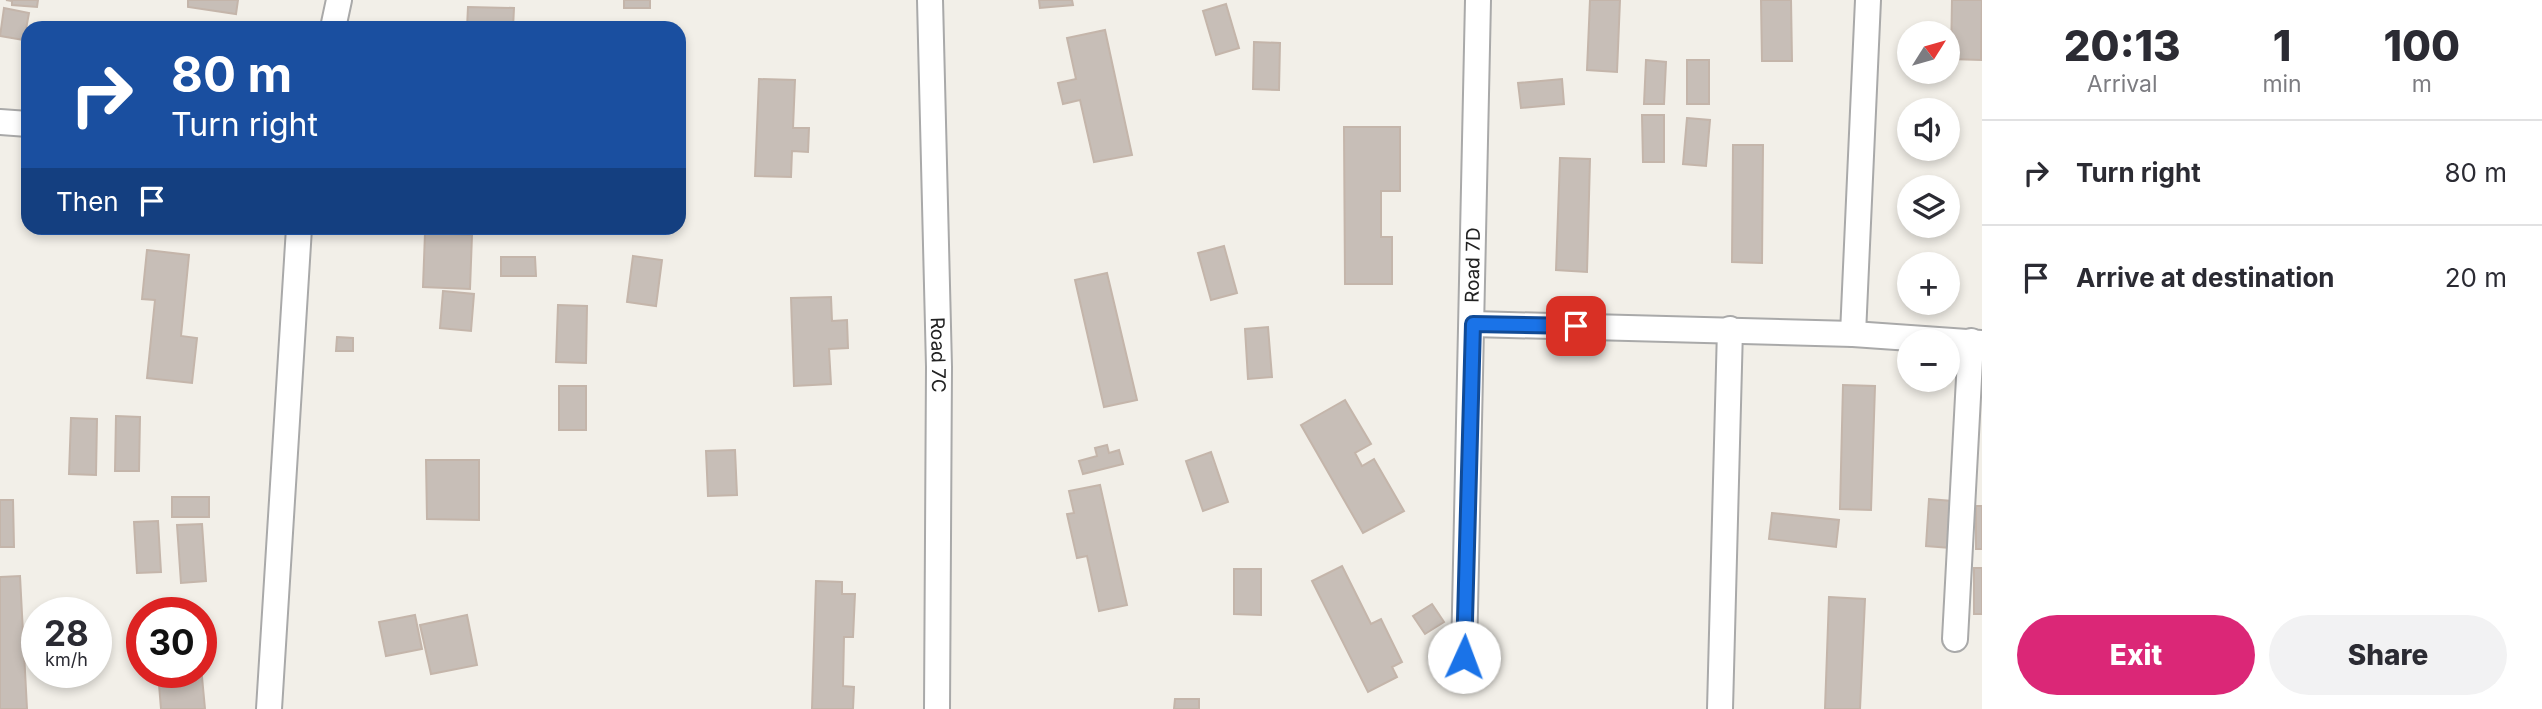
<!DOCTYPE html>
<html lang="en">
<head>
<meta charset="utf-8">
<style>
	body { margin:0; font-family:Inter,sans-serif; background:#f2f2f3; color:#2b2b33; height:100vh; display:flex; flex-direction:column; font-size:26px; white-space:nowrap }
	* { box-sizing:border-box; margin:0 }
	p { font-size:23px; color:#7c7c81 }
	.icon { flex:none; width:38px; height:38px; fill:none; stroke:currentColor; stroke-width:2; stroke-linecap:round; stroke-linejoin:round }
	.map { position:relative; flex:1; overflow:hidden }
	.details { display:flex; flex-direction:column; background:#fff; width:560px }
	.details>* { flex:none }
	.banner { position:absolute; left:21px; top:21px; width:665px; height:214px; border-radius:21px; box-shadow:0 4px 10px #0003; background:#1a4fa0; color:#fff; overflow:hidden }
	.needle { width:46px; rotate:53deg }
	.fabs { position:absolute; left:1897px; top:21px; display:grid; gap:14px }
	.fabs a { display:grid; place-items:center; width:63px; height:63px; border-radius:50%; background:#fff; box-shadow:0 4px 10px #0003; font-size:35px }
	.speed { position:absolute; left:21px; top:597px; display:flex; gap:14px; font-size:35px; font-weight:700; text-align:center }
	.speed>* { display:grid; place-content:center; width:91px; height:91px; border-radius:50%; background:#fff; box-shadow:0 4px 10px #0003; line-height:1 }
	.speed small { font-size:18px; font-weight:400 }
	.speed .limit { border:10px solid #d22; background:#fff; color:#111 }
	.pin { position:absolute; display:grid; place-items:center; width:60px; height:60px; color:#fff; margin:-30px; border-radius:14px; box-shadow:0 4px 10px #0006 }
	.me { position:absolute; width:77px; margin:-38px; rotate:2deg; stroke-linejoin:round; filter:drop-shadow(0 0 5px #0008) }
	.turn { display:flex; align-items:center; gap:24px; height:147px; padding:0 35px; font-size:32px }
	.turn .icon { width:91px; height:91px; stroke-width:2.5 }
	.turn b { display:block; font-size:49px; line-height:60px }
	.then { display:flex; align-items:center; height:66px; padding:0 35px; background:#0003; gap:14px; font-size:26px }
	.eta { display:flex; justify-content:space-evenly; align-items:center; height:119px; text-align:center }
	.eta b { font-size:42px; font-weight:800; line-height:49px }
	.button { display:flex; gap:14px; margin-top:auto; padding:14px 35px }
	.button a { flex:1; height:80px; border-radius:42px; background:#db2777; color:#fff; font-size:28px; font-weight:800; line-height:80px; text-align:center }
	.button a+a { background:#f2f2f3; color:#2b2b33 }
	ul { padding:0; list-style:none }
	li { display:flex; align-items:center; gap:21px; height:105px; padding:0 35px; border-top:2px solid #e1e1e2 }
	li div { flex:1 }
	li b { display:block; font-size:26px }
	li em { font-style:normal }
	main { display:flex; flex:1; min-height:0 }
	.map>svg:first-child { display:block }
	.building { fill:#c7beb7; stroke:#c4b5aa; stroke-width:2 }
	.lines { fill:none; stroke-linecap:round; stroke-linejoin:round }
	.street-casing { stroke:#a9a9a9; stroke-width:28 }
	.street { stroke:#fff; stroke-width:24 }
	.route-casing { stroke:#114b97; stroke-width:18 }
	.route { stroke:#1a73e8; stroke-width:12 }
	.labels { text-anchor:middle; dominant-baseline:central; stroke-width:7; stroke-linejoin:round; paint-order:stroke }
	.street-label { font-size:19px; fill:#222; stroke:#fff }
</style>
</head>
<body>
<main>
<div class="map">
<svg width="1982" height="709" viewBox="0 0 1982 709">
	<rect width="100%" height="100%" fill="#f2efe8"/>
	<g class="building">
		<polygon points="6,0 38,0 37,7 12,5 12,1"/>
		<polygon points="188,0 238,0 236,14 188,7"/>
		<rect x="624" y="0" width="26" height="8"/>
		<polygon points="1039,0 1072,0 1073,5 1040,8"/>
		<polygon points="1590,0 1620,0 1617,72 1587,70"/>
		<polygon points="1761,0 1791,0 1792,61 1762,61"/>
		<polygon points="1952,0 1982,0 1981,60 1951,59"/>
		<polygon points="1226,4 1239,48 1216,55 1203,11"/>
		<polygon points="468,7 514,8 513,28 467,28"/>
		<polygon points="4,8 29,13 24,40 0,36"/>
		<polygon points="1105,30 1132,155 1094,162 1080,100 1063,104 1058,83 1076,79 1067,38"/>
		<polygon points="1254,42 1280,43 1279,90 1253,89"/>
		<polygon points="1646,60 1666,62 1664,104 1644,104"/>
		<rect x="1687" y="60" width="22" height="44"/>
		<polygon points="759,79 795,80 793,128 809,128 808,152 792,151 791,177 755,176"/>
		<polygon points="1562,79 1564,104 1521,108 1518,83"/>
		<polygon points="1642,115 1664,115 1664,162 1643,162"/>
		<polygon points="1687,118 1710,120 1706,166 1683,164"/>
		<polygon points="1344,127 1400,127 1400,191 1381,191 1381,237 1392,237 1392,284 1345,284"/>
		<polygon points="1733,145 1763,145 1762,263 1732,262"/>
		<polygon points="1560,158 1590,159 1587,272 1556,270"/>
		<polygon points="425,233 472,235 470,289 423,287"/>
		<polygon points="1224,246 1237,293 1211,300 1198,253"/>
		<polygon points="147,250 189,255 181,336 197,338 192,383 147,378 155,300 142,299"/>
		<polygon points="633,256 662,260 656,306 627,302"/>
		<polygon points="501,257 535,257 536,276 501,276"/>
		<polygon points="1107,273 1137,400 1104,407 1075,280"/>
		<polygon points="443,291 474,294 471,331 440,328"/>
		<polygon points="831,297 832,321 847,320 848,348 829,349 831,384 794,386 791,298"/>
		<polygon points="558,305 587,306 586,363 556,362"/>
		<polygon points="1268,327 1272,377 1248,379 1245,329"/>
		<polygon points="337,337 353,338 353,351 336,351"/>
		<polygon points="1843,385 1875,386 1871,510 1840,509"/>
		<rect x="559" y="386" width="27" height="44"/>
		<polygon points="1345,400 1371,444 1355,453 1362,466 1374,459 1404,511 1363,533 1301,425"/>
		<polygon points="116,416 140,417 139,471 115,471"/>
		<polygon points="71,418 97,419 96,475 69,474"/>
		<polygon points="1107,445 1109,453 1119,450 1123,464 1083,474 1079,461 1097,456 1095,448"/>
		<polygon points="735,450 737,495 708,496 706,451"/>
		<polygon points="1211,452 1228,502 1203,511 1186,461"/>
		<polygon points="426,460 479,460 479,520 427,519"/>
		<polygon points="1100,485 1127,605 1099,611 1087,556 1077,558 1067,514 1074,513 1069,491"/>
		<rect x="172" y="497" width="37" height="20"/>
		<polygon points="1929,499 1952,501 1950,548 1926,546"/>
		<polygon points="0,500 13,500 14,547 0,547"/>
		<rect x="1976" y="506" width="6" height="43"/>
		<polygon points="1772,513 1839,520 1836,547 1769,539"/>
		<polygon points="158,521 161,572 137,573 134,522"/>
		<polygon points="202,524 206,581 181,583 177,525"/>
		<polygon points="1342,566 1371,624 1381,619 1402,662 1392,667 1397,677 1368,692 1312,581"/>
		<rect x="1974" y="568" width="8" height="46"/>
		<polygon points="1234,569 1261,569 1261,615 1234,614"/>
		<polygon points="20,576 27,709 0,709 0,577"/>
		<polygon points="816,581 842,582 842,594 855,594 853,637 844,637 843,686 854,687 853,709 812,709"/>
		<polygon points="1829,597 1865,599 1860,709 1825,709"/>
		<polygon points="1432,604 1444,622 1425,634 1413,616"/>
		<polygon points="415,615 422,649 386,656 379,622"/>
		<polygon points="467,615 477,665 431,674 420,625"/>
		<polygon points="201,666 205,709 161,709 158,672 201,672"/>
		<polygon points="1175,699 1199,699 1199,709 1174,709"/>
	</g>
	<g class="lines">
		<defs>
			<g id="street">
				<path id="s1" d="M930 0 939 367 937 709"/>
				<polyline points="333,28 339,0"/>
				<polyline points="0,122 28,124"/>
				<polyline points="1473,324 1853,334 1982,343"/>
				<polyline points="1853,334 1868,0"/>
				<polyline points="1955,639 1971,341"/>
				<path id="s2" d="M1464 657 1478 0"/>
				<polyline points="269,709 299,228"/>
				<polyline points="1720,709 1730,329"/>
			</g>
		</defs>
		<use href="#street" class="street-casing"/>
		<use href="#street" class="street"/>
	</g>
	<g class="lines">
		<defs>
			<polyline id="route" points="1464,657 1473,324 1576,326"/>
		</defs>
		<use href="#route" class="route-casing"/>
		<use href="#route" class="route"/>
	</g>
	<g class="labels">
		<g class="street-label">
			<text stroke="none"><textPath href="#s2" startOffset="392">Road 7D</textPath></text>
			<text stroke="none"><textPath href="#s1" startOffset="355">Road 7C</textPath></text>
		</g>
	</g>
</svg>
<div class="fabs">
<a><svg class="needle" viewBox="-14 -14 28 28"><path d="M0-13l5 13h-10z" fill="#e53935"/><path d="M0 13l5-13h-10z" fill="#7c7c81"/></svg></a>
<a><svg class="icon" aria-label="sound" viewBox="0 0 24 24"><path d="M4 9h4l5-4v14l-5-4H4zM17 9q2 3 0 6"/></svg></a>
<a><svg class="icon" aria-label="layers" viewBox="0 0 24 24"><path d="M12 4l9 5-9 5-9-5zM3 14l9 5 9-5"/></svg></a>
<a>+</a>
<a>−</a>
</div>
<div class="speed"><div>28<small>km/h</small></div><div class="limit">30</div></div>
<div class="pin" style="left:1576px;top:326px;background:#d93025"><svg class="icon" aria-label="arrive" viewBox="0 0 24 24"><path d="M6 21V4h12l-3 4 3 4H6"/></svg></div>
<svg class="me" style="left:1464px;top:657px" viewBox="-20 -20 40 40"><circle r="19" fill="#fff"/><path d="M0-13L10 11 0 6-10 11z" fill="#1a73e8"/></svg>
<div class="banner">
<div class="turn"><svg class="icon" aria-label="right" viewBox="0 0 24 24"><path d="M7 20v-9h11M14 6l5 5-5 5"/></svg><div><b>80 m</b>Turn right</div></div>
<div class="then">Then<svg class="icon" aria-label="arrive" viewBox="0 0 24 24"><path d="M6 21V4h12l-3 4 3 4H6"/></svg></div>
</div>
</div>
<section class="details">
<div class="eta">
<div><b>20:13</b><p>Arrival</p></div>
<div><b>1</b><p>min</p></div>
<div><b>100</b><p>m</p></div>
</div>
<ul>
<li><svg class="icon" aria-label="right" viewBox="0 0 24 24"><path d="M7 20v-9h11M14 6l5 5-5 5"/></svg><div><b>Turn right</b></div><em>80 m</em></li>
<li><svg class="icon" aria-label="arrive" viewBox="0 0 24 24"><path d="M6 21V4h12l-3 4 3 4H6"/></svg><div><b>Arrive at destination</b></div><em>20 m</em></li>
</ul>
<div class="button"><a>Exit</a><a>Share</a></div>
</section>
</main>
</body>
</html>
